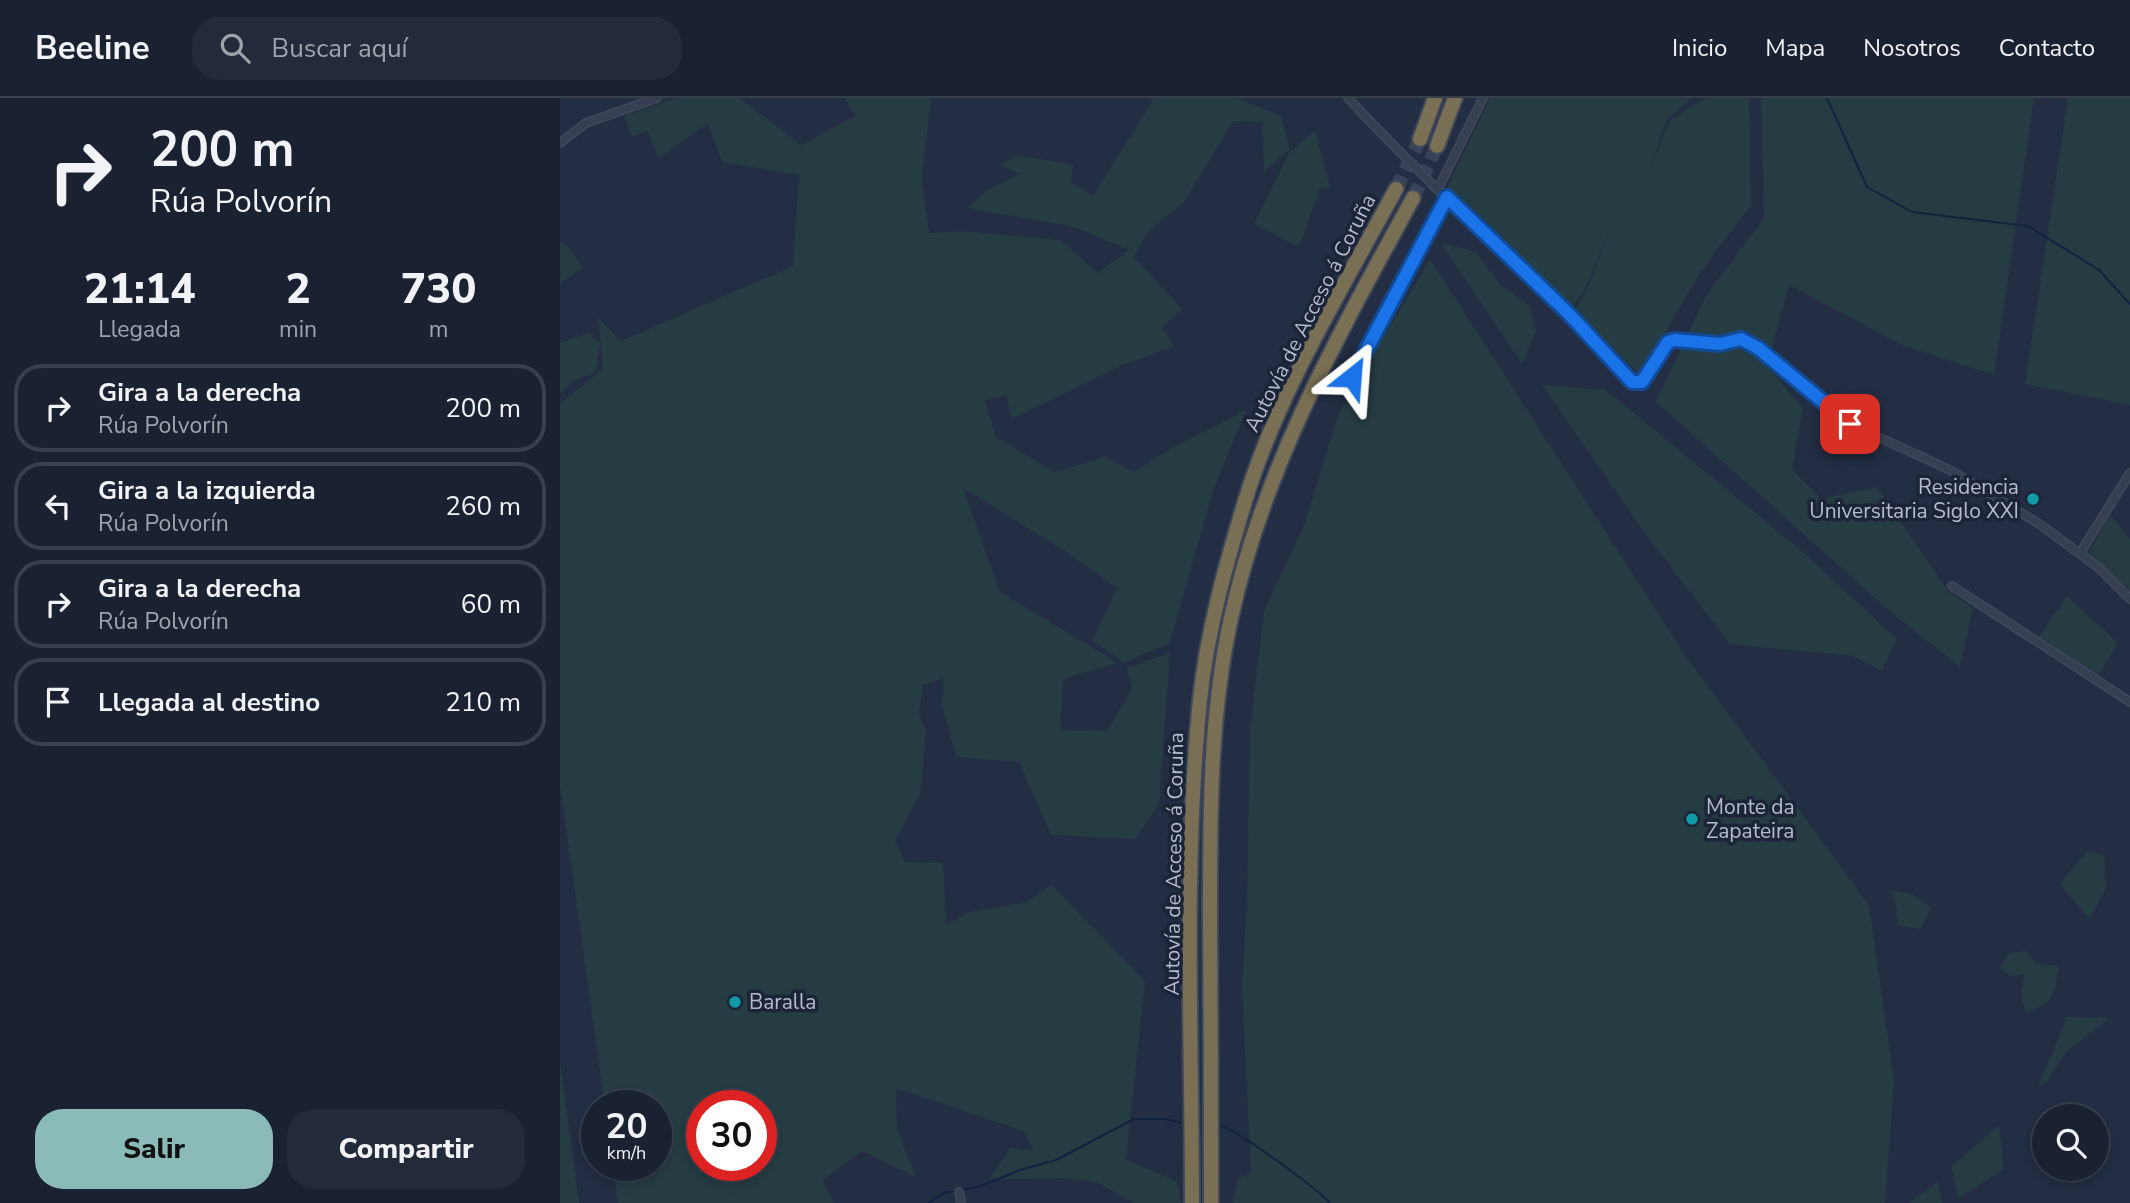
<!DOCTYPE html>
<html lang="es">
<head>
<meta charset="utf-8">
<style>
	body { margin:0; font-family:"Nunito Sans",sans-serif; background:#232a3a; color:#f1f3f6; height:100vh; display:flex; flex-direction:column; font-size:26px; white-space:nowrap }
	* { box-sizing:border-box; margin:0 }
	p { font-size:23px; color:#9fa4ac }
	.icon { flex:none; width:38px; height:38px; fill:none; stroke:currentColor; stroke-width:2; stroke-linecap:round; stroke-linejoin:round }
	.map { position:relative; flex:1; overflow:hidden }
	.drawer { display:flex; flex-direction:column; background:#1a2232; width:560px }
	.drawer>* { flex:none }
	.guide { background:#1a2232; color:#f1f3f6; overflow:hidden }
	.fabs { position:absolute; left:1472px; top:1006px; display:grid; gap:14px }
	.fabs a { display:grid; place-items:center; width:77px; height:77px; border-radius:50%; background:#1a2232; box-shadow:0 4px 10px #0003,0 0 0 2px #383f4d; font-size:35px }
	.speed { position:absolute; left:21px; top:992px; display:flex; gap:14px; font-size:35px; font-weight:700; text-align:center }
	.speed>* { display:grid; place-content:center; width:91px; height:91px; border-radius:50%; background:#1a2232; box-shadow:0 4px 10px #0003,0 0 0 2px #383f4d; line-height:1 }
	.speed small { font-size:18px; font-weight:400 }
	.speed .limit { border:10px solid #d22; background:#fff; color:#111 }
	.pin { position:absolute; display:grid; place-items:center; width:60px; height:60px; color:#fff; margin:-30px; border-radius:14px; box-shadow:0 4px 10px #0006 }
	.me { position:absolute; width:77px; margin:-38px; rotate:28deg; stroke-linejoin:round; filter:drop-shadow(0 0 5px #0008) }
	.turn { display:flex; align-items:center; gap:24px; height:147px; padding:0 35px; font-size:32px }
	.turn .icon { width:91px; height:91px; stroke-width:2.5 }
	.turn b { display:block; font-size:49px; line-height:60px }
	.eta { display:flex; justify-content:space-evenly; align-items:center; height:119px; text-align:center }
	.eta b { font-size:42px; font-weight:800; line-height:49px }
	.button { display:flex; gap:14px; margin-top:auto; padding:14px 35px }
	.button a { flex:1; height:80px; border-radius:28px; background:#8bbbb9; color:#111; font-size:28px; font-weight:800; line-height:80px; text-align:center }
	.button a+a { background:#232a3a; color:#f1f3f6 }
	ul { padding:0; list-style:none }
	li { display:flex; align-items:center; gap:21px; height:88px; margin:0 14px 10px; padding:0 21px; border:4px solid #383f4d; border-radius:28px }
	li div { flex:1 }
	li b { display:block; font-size:26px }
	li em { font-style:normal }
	header { display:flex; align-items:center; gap:42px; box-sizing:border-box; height:98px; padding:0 35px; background:#1a2232; border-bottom:2px solid #383f4d }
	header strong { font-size:33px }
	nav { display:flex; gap:38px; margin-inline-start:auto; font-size:24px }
	.search { width:490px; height:63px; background:#232a3a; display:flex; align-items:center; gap:18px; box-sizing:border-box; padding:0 24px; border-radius:28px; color:#9fa4ac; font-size:26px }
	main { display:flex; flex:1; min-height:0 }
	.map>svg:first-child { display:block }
	.green { fill:#253c43; fill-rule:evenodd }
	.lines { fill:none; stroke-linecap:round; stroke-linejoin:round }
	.stream { stroke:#142242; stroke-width:2 }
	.highway-tunnel { stroke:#394258; stroke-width:14; stroke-dasharray:14 7; stroke-linecap:butt }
	.street-casing { stroke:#41485b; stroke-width:10 }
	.highway-casing { stroke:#3f4759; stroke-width:18 }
	.street { stroke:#373f52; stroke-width:7 }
	.highway { stroke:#796f54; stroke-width:14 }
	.route-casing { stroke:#114b97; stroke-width:18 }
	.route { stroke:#1a73e8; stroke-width:12 }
	.culture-dot { fill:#0f9aa8; stroke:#1c2437; stroke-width:2.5 }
	.labels { text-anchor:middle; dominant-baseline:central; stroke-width:7; stroke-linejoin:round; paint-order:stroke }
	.street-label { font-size:21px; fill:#b4bbcc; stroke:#1c2437 }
	.poi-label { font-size:21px; fill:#b4bbcc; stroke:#1c2437; text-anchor:start }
</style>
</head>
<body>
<header>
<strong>Beeline</strong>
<div class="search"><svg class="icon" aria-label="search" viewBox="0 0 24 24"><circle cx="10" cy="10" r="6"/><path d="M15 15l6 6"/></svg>Buscar aquí</div>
<nav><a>Inicio</a><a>Mapa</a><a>Nosotros</a><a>Contacto</a></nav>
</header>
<main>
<section class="drawer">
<div class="guide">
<div class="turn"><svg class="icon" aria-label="right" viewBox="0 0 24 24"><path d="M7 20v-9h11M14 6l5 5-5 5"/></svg><div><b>200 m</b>Rúa Polvorín</div></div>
</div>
<div class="eta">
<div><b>21:14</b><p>Llegada</p></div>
<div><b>2</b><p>min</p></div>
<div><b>730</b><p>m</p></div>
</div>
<ul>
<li><svg class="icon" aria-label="right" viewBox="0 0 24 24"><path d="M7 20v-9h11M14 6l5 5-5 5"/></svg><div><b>Gira a la derecha</b><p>Rúa Polvorín</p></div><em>200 m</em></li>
<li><svg class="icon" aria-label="left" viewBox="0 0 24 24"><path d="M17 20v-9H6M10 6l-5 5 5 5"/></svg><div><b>Gira a la izquierda</b><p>Rúa Polvorín</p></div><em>260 m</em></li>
<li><svg class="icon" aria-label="right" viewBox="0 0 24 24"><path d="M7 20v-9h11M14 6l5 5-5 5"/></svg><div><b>Gira a la derecha</b><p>Rúa Polvorín</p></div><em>60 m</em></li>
<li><svg class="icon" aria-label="arrive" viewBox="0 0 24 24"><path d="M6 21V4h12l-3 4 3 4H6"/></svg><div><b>Llegada al destino</b></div><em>210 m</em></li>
</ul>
<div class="button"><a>Salir</a><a>Compartir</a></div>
</section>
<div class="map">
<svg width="1570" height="1105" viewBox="0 0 1570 1105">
	<rect width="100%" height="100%" fill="#232d43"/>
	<g class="green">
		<path d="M117 0H180L241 47 295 18 285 0H371L362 80 369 135 402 133 500 142 538 175 568 152 515 129 407 110 426 93 459 76 440 67 457 57 513 67 511 84 533 98 594 0H677L721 18 730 51 704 73 702 24 673 23 624 104 587 135 574 159 622 211 602 229 614 248 558 269 452 321 446 297 425 303 436 339 495 374 545 359 574 374 611 350 686 312 652 396 610 545 563 565 533 542 557 490 508 455 403 390 440 494 558 565 503 581 500 632 547 633 572 590 567 570 610 555 599 706 575 741 491 737 459 664 396 659 382 607 383 580 363 587 359 617 366 632 361 694 335 742 345 764 383 765 386 827 409 814 466 804 492 787 585 883 566 1062 617 1083 621 1105H574L536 1084 502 1080 429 1081 450 1050 473 1053 465 1034 336 990 337 1031 356 1079 302 1053 263 1082 274 1105H58L53 1068H96V1008H45L0 688V306L43 270 38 220 61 243 233 168 239 77 162 64 148 25 99 60 87 33 72 39 64 18ZM142 1008H201V1068H142Z"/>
		<path d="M930 0H1132L1107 21 1091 68 1110 22 1146 0H1189L1191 108C1169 135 1148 162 1130 192 1113 221 1099 248 1078 275L1014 214 1027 192 1051 129 1025 192 1011 210 887 90Z"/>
		<polygon points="1201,0 1474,0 1434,277 1342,247 1229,187 1207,268 1243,310 1232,371 1261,401 1317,389 1388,493 1413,510 1400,569 1333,516 1096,304 1145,199 1204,120"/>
		<polygon points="1508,0 1570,0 1570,307 1465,286"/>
		<polygon points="755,32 770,90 760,91 739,149 694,126 729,55"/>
		<polygon points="0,144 9,149 23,170 0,185"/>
		<polygon points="880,144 916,154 940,187 969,207 976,233 962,266"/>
		<polygon points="870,161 1125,557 1309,807 1334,983 1325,1105 673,1105 678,1080 691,1075 682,888 687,805 690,630 704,513 744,427 779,315"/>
		<polygon points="28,235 40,245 36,274 12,284 0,295 0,245"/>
		<polygon points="982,287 1046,292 1243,454 1337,541 1322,573 1293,558 1170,546 1084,434"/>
		<polygon points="1550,417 1570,441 1570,493 1528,455"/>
		<polygon points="1507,498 1558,545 1538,578 1479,538"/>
		<polygon points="1527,753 1544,757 1546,790 1530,821 1500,786"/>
		<polygon points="1329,792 1350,795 1371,809 1361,831 1338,827 1335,801"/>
		<path d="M1466 853 1477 866 1499 868C1494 897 1495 905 1466 915L1461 898 1464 876 1450 878 1440 870 1449 855Z"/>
		<polygon points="1507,919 1549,920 1506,954 1487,984 1478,989"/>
		<polygon points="0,963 19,1105 0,1105"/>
		<polygon points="1439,1027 1444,1071 1399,1100 1391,1069"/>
		<polygon points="1378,1084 1382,1105 1348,1105"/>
	</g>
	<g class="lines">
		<g class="stream">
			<polyline points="1267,0 1307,89 1352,114 1468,128 1539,172 1570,206"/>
			<path d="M657 1027C672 1027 757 1091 770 1105"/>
			<polyline points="368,1105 384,1095 418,1089 460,1072 496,1062 574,1021 605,1021 627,1026"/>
		</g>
		<g class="highway-tunnel">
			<polyline points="836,91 860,41"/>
			<polyline points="853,100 877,48"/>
		</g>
		<defs>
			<g id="street">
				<path d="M788 0C879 98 980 187 1072 284H1081L1104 248 1115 242 1160 246 1181 241 1190 244 1290 326 1390 372 1481 427 1539 470 1570 501"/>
				<polyline points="0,45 26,25 97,0"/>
				<polyline points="878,91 923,0"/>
				<polyline points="792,279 887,99"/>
				<polyline points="1520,455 1570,375"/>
				<polyline points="1392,488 1570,604"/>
				<polyline points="399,1094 401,1105"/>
			</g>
			<g id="highway">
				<polyline points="860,41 875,0"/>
				<polyline points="877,48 895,0"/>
				<path d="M632 1105C632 938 623 768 640 602 647 533 666 466 686 400 719 293 783 189 836 91"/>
				<path d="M651 1105C651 1012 651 918 650 825 650 723 649 620 671 520 704 368 780 234 853 100"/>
			</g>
		</defs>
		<use href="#street" class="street-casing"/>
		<use href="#highway" class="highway-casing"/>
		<use href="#street" class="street"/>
		<use href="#highway" class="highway"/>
	</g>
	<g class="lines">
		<defs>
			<polyline id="route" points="792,279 887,99 1009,216 1072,284 1082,284 1108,244 1115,242 1160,246 1181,241 1198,250 1290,326"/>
		</defs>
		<use href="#route" class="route-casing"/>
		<use href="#route" class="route"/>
	</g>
	<g class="culture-dot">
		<circle cx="1473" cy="401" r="7"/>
		<circle cx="1132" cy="721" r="7"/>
		<circle cx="175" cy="904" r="7"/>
	</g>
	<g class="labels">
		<g class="street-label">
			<text transform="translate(750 215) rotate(-63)">Autovía de Acceso á Coruña</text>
			<text transform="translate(614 766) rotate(-89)">Autovía de Acceso á Coruña</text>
		</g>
		<g class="poi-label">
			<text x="1459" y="389" text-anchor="end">Residencia<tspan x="1459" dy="24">Universitaria Siglo XXI</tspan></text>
			<text x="1146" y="709">Monte da<tspan x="1146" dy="24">Zapateira</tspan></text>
			<text x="189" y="904">Baralla</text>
		</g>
	</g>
</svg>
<div class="fabs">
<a><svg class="icon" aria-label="search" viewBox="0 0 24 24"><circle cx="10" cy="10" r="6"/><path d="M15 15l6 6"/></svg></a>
</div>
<div class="speed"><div>20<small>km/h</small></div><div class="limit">30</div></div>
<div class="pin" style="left:1290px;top:326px;background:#d93025"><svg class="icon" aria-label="arrive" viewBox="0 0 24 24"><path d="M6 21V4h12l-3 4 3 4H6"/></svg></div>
<svg class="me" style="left:792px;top:279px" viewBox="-20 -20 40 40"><path d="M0-17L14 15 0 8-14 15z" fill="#1a73e8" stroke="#fff" stroke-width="4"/></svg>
</div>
</main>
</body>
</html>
